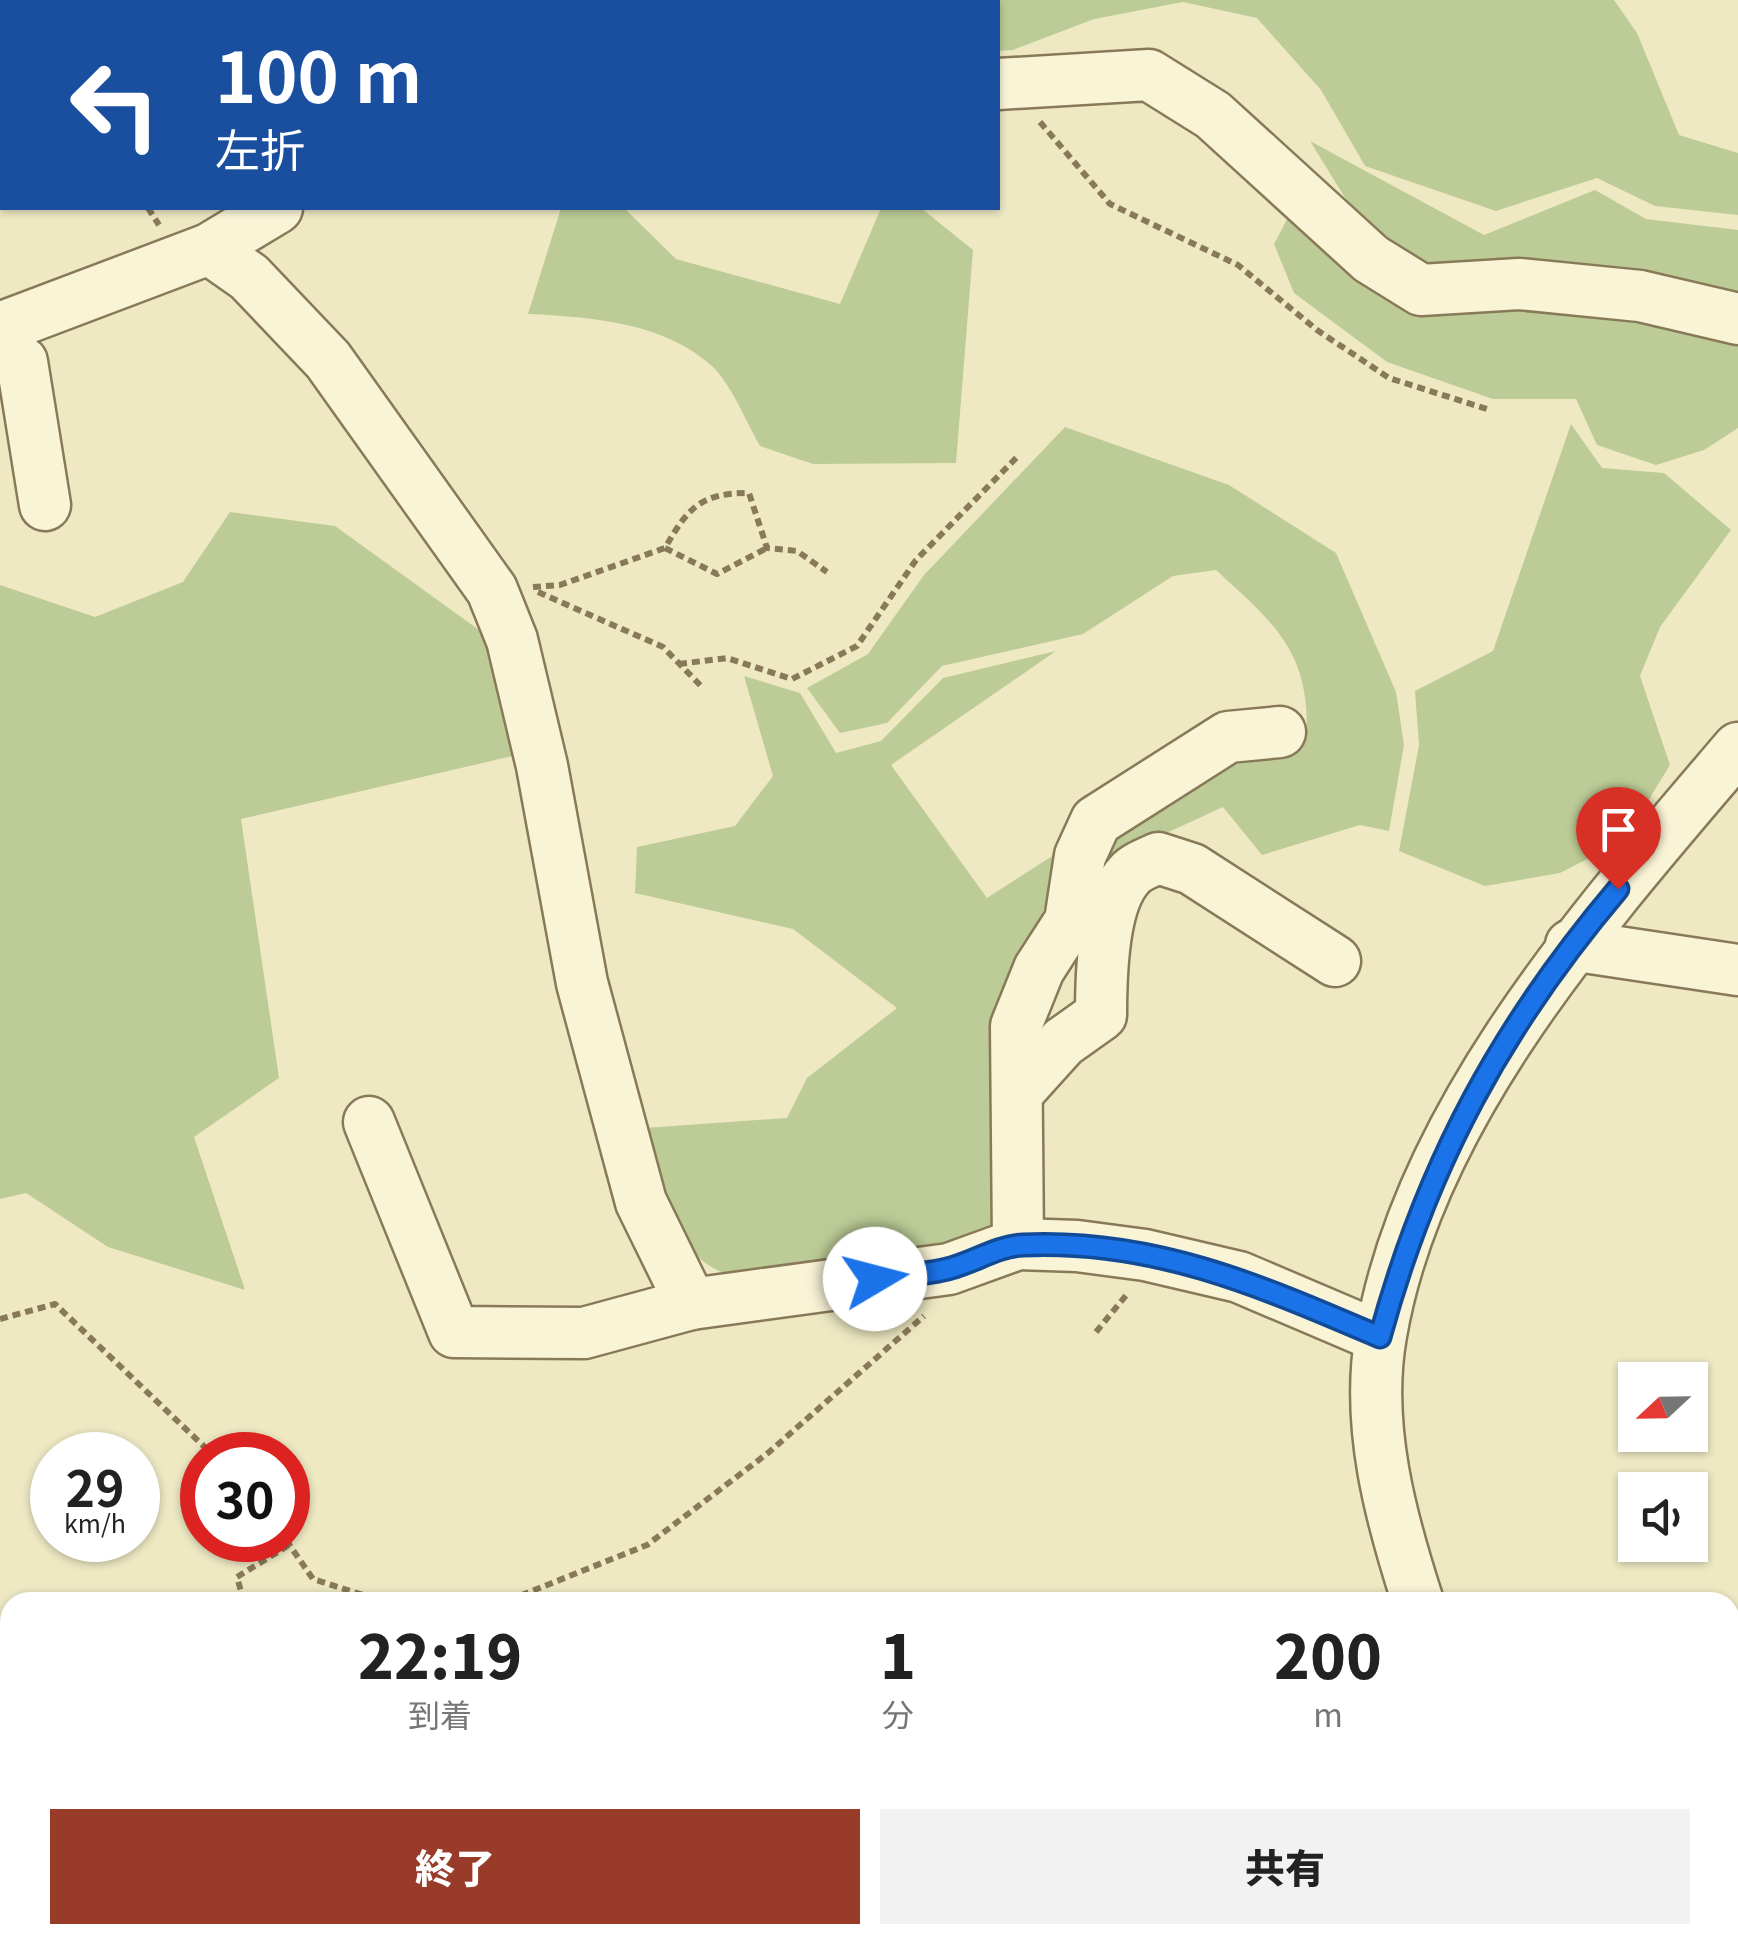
<!DOCTYPE html>
<html lang="ja">
<head>
<meta charset="utf-8">
<style>
	body { margin:0; font-family:Georgia,"Noto Sans JP",serif; background:#f2f2f2; color:#222; height:100vh; display:flex; flex-direction:column; font-size:38px; white-space:nowrap }
	* { box-sizing:border-box; margin:0 }
	p { font-size:32px; color:#767676 }
	.icon { flex:none; width:55px; height:55px; fill:none; stroke:currentColor; stroke-width:2; stroke-linecap:round; stroke-linejoin:round }
	.map { position:relative; flex:1; overflow:hidden }
	.panel { position:absolute; left:0px; top:1592px; width:1740px; height:352px; display:flex; flex-direction:column; background:#fff; border-radius:30px 30px 0 0; box-shadow:0 2px 8px #0004 }
	.panel>* { flex:none }
	.hud { position:absolute; left:0px; top:0px; width:1000px; height:210px; box-shadow:0 2px 8px #0004; background:#1a4fa0; color:#fff; overflow:hidden }
	.needle { width:65px; rotate:248deg }
	.buttons { position:absolute; left:1618px; top:1362px; display:grid; gap:20px }
	.buttons a { display:grid; place-items:center; width:90px; height:90px; border-radius:0px; background:#fff; box-shadow:0 2px 8px #0004; font-size:50px }
	.speed { position:absolute; left:30px; top:1432px; display:flex; gap:20px; font-size:50px; font-weight:700; text-align:center }
	.speed>* { display:grid; place-content:center; width:130px; height:130px; border-radius:50%; background:#fff; box-shadow:0 2px 8px #0004; line-height:1 }
	.speed small { font-size:25px; font-weight:400 }
	.speed .limit { border:15px solid #d22; background:#fff; color:#111 }
	.pin { position:absolute; display:grid; place-items:center; width:85px; height:85px; color:#fff; margin:-102px -42px; border-radius:50% 50% 50% 0; rotate:-45deg; box-shadow:0 0 10px #0007 }
	.pin .icon { rotate:45deg }
	.me { position:absolute; width:110px; margin:-55px; rotate:82deg; stroke-linejoin:round; filter:drop-shadow(0 0 8px #0008) }
	.turn { display:flex; align-items:center; gap:35px; height:210px; padding:0 50px; font-size:45px }
	.turn .icon { width:130px; height:130px; stroke-width:2.5 }
	.turn b { display:block; font-size:70px; line-height:85px }
	.eta { display:flex; justify-content:space-evenly; align-items:center; height:170px; text-align:center }
	.eta b { font-size:60px; font-weight:800; line-height:70px }
	.cta { display:flex; gap:20px; margin-top:auto; padding:20px 50px }
	.cta a { flex:1; height:115px; border-radius:0px; background:#983b29; color:#fff; font-size:40px; font-weight:800; line-height:115px; text-align:center }
	.cta a+a { background:#f2f2f2; color:#222 }
	.map>svg:first-child { display:block }
	.green { fill:#bdcc96 }
	.lines { fill:none; stroke-linecap:round; stroke-linejoin:round }
	.minor-casing { stroke:#887a59; stroke-width:55 }
	.path { stroke:#887a59; stroke-width:6; stroke-dasharray:8 5; stroke-linecap:butt }
	.minor { stroke:#f9f4d6; stroke-width:50 }
	.route-casing { stroke:#114b97; stroke-width:25 }
	.route { stroke:#1a73e8; stroke-width:18 }
</style>
</head>
<body>
<div class="map">
<svg width="1738" height="1943" viewBox="0 0 1738 1943">
	<rect width="100%" height="100%" fill="#eee9c3"/>
	<g class="green">
		<polygon points="672,0 1614,0 1637,33 1679,135 1738,153 1738,215 1655,206 1597,178 1496,211 1365,166 1321,90 1257,18 1183,2 1094,19 1013,50 998,51 998,2"/>
		<polygon points="1310,141 1484,235 1595,190 1646,219 1738,230 1738,305 1424,276 1365,230"/>
		<path d="M561 208H624L676 259 840 304 881 208H921L973 250 956 463 813 464 760 446C746 422 732 385 712 366 663 322 591 317 528 314Z"/>
		<polygon points="1293,208 1376,283 1515,296 1738,337 1738,428 1704,450 1656,465 1597,445 1576,399 1493,399 1387,362 1294,293 1274,244"/>
		<polygon points="1571,424 1602,468 1664,473 1731,530 1660,627 1640,676 1670,765 1624,840 1560,873 1485,886 1399,851 1419,745 1415,691 1493,651"/>
		<path d="M1065 427 1229 485 1336 553 1396 692 1404 745 1389 831 1360 825 1262 855 1223 807 1095 866 1107 831 1208 768 1264 755 1307 730C1308 648 1271 621 1216 570L1173 576 1083 634 942 666 887 723 840 733 807 688 868 654 924 575Z"/>
		<polygon points="230,512 335,526 486,635 517,755 241,819 279,1078 194,1137 245,1290 108,1247 26,1193 0,1199 0,585 95,617 183,582"/>
		<path d="M1056 651 891 765 987 898 1060 851 1034 943 994 1230C972 1238 950 1248 928 1254 897 1264 748 1285 721 1272 667 1247 654 1180 645 1128L787 1118 807 1078 897 1008 793 929 635 893 637 847 735 826 773 776 744 676 800 693 836 753 881 741 943 678Z"/>
	</g>
	<g class="lines">
		<defs>
			<g id="minor">
				<polyline points="998,84 1149,75 1213,115 1371,259 1421,290 1519,284 1640,296 1738,319"/>
				<polyline points="209,249 249,277 328,360 492,590 512,640 542,766 582,983 641,1202 691,1304 949,1269 1018,1244 1077,1246 1145,1255 1239,1277 1380,1337"/>
				<polyline points="0,328 209,249 277,208"/>
				<polyline points="0,347 22,362 45,505"/>
				<polyline points="1571,945 1738,970"/>
				<path d="M1017 1093 1063 1042 1101 1015C1101 977 1102 903 1130 874 1136 867 1150 862 1158 858L1192 869 1335 961"/>
				<polyline points="369,1122 454,1332 584,1333 691,1304"/>
				<polyline points="1018,1244 1016,1026 1039,969 1070,921 1080,856 1096,821 1228,737 1280,732"/>
				<path d="M1418 1602C1391 1519 1365 1425 1381 1335 1419 1112 1596 915 1738 748"/>
				<polyline points="1514,1935 1515,1943"/>
			</g>
		</defs>
		<use href="#minor" class="minor-casing"/>
		<g class="path">
			<polyline points="27,0 28,2"/>
			<polyline points="6,2 9,0"/>
			<polyline points="1040,122 1110,204 1238,265 1317,330 1389,378 1490,410"/>
			<polyline points="148,208 159,225"/>
			<polyline points="665,548 717,574 767,548"/>
			<path d="M533 587 560 585 665 548C688 508 700 493 749 493L767 548 797 551 827 572"/>
			<polyline points="538,592 663,647 702,687"/>
			<polyline points="679,664 727,658 792,679 857,646 916,560 1018,456"/>
			<polyline points="0,1319 55,1304 213,1455"/>
			<polyline points="1096,1332 1128,1293"/>
			<polyline points="286,1540 313,1579 385,1602"/>
			<polyline points="244,1602 237,1577 289,1545"/>
			<polyline points="483,1602 512,1599 647,1545 768,1453 924,1316"/>
			<polyline points="772,1935 776,1943"/>
		</g>
		<use href="#minor" class="minor"/>
	</g>
	<g class="lines">
		<defs>
			<path id="route" d="M875 1279C900 1275 927 1275 951 1268 974 1262 998 1246 1023 1245 1155 1239 1263 1287 1380 1337 1427 1164 1502 1026 1618 889"/>
		</defs>
		<use href="#route" class="route-casing"/>
		<use href="#route" class="route"/>
	</g>
</svg>
<div class="buttons">
<a><svg class="needle" viewBox="-14 -14 28 28"><path d="M0-13l5 13h-10z" fill="#e53935"/><path d="M0 13l5-13h-10z" fill="#767676"/></svg></a>
<a><svg class="icon" aria-label="sound" viewBox="0 0 24 24"><path d="M4 9h4l5-4v14l-5-4H4zM17 9q2 3 0 6"/></svg></a>
</div>
<div class="speed"><div>29<small>km/h</small></div><div class="limit">30</div></div>
<div class="pin" style="left:1618px;top:889px;background:#d93025"><svg class="icon" aria-label="arrive" viewBox="0 0 24 24"><path d="M6 21V4h12l-3 4 3 4H6"/></svg></div>
<svg class="me" style="left:875px;top:1279px" viewBox="-20 -20 40 40"><circle r="19" fill="#fff"/><path d="M0-13L10 11 0 6-10 11z" fill="#1a73e8"/></svg>
<div class="hud">
<div class="turn"><svg class="icon" aria-label="left" viewBox="0 0 24 24"><path d="M17 20v-9H6M10 6l-5 5 5 5"/></svg><div><b>100 m</b>左折</div></div>
</div>
<section class="panel">
<div class="eta">
<div><b>22:19</b><p>到着</p></div>
<div><b>1</b><p>分</p></div>
<div><b>200</b><p>m</p></div>
</div>
<div class="cta"><a>終了</a><a>共有</a></div>
</section>
</div>
</body>
</html>
